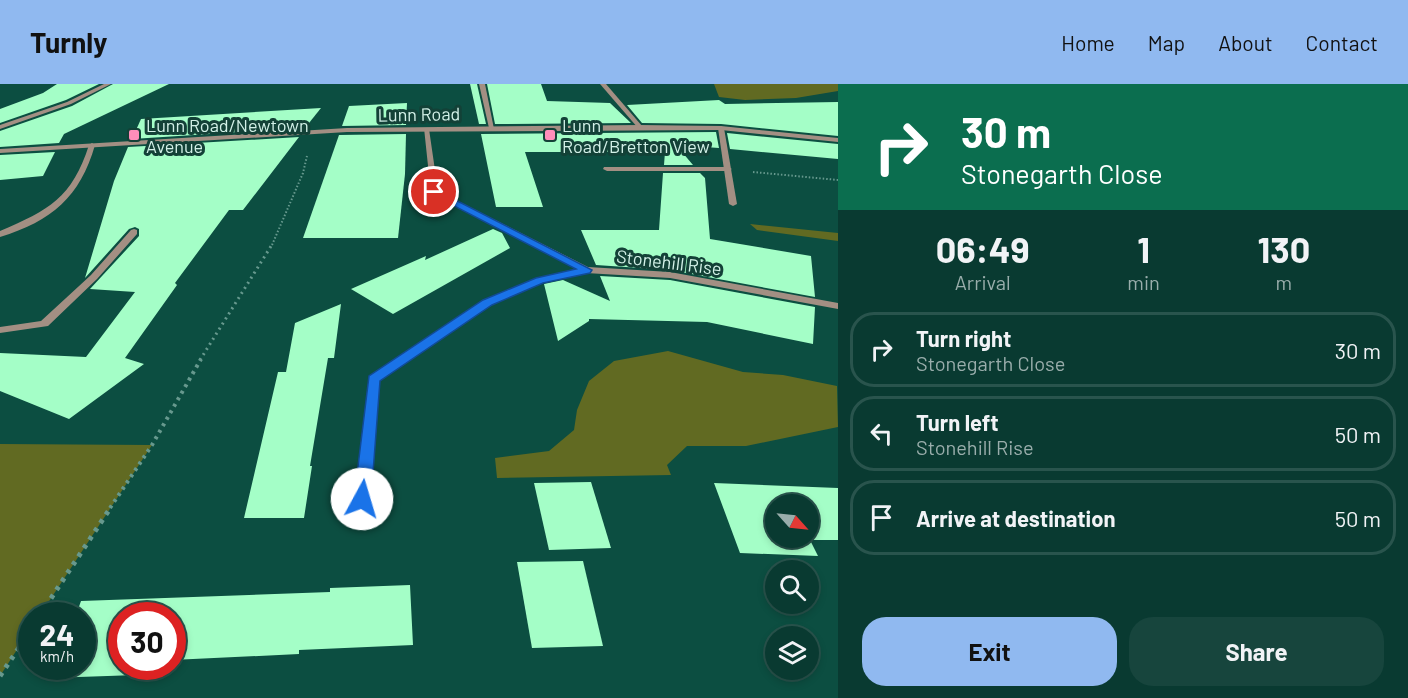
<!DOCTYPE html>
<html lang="en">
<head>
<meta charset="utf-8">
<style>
	body { margin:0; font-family:Barlow,sans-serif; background:#17453d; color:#f1f3f6; height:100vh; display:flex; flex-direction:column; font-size:22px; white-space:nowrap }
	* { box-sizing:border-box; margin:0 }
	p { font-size:20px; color:#99adab }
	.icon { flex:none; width:33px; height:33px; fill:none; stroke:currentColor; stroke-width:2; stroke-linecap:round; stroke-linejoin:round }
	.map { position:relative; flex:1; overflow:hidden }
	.drawer { display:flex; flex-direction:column; background:#093a31; width:570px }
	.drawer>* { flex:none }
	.top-card { background:#0b6e4f; color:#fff; overflow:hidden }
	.needle { width:39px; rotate:117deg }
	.tools { position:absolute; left:765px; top:410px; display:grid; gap:12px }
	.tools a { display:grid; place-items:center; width:54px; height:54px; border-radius:50%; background:#093a31; box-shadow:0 3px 9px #0003,0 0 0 2px #29544d; font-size:30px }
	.speed { position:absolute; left:18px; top:518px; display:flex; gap:12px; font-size:30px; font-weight:700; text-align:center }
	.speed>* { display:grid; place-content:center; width:78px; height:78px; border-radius:50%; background:#093a31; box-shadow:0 3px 9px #0003,0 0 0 2px #29544d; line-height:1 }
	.speed small { font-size:15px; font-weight:400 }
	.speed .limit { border:9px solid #d22; background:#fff; color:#111 }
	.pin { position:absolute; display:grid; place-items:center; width:51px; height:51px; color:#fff; margin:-26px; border:3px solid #fff; border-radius:50%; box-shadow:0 2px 6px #0007 }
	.me { position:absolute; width:66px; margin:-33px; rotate:6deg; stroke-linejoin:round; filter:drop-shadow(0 0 4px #0008) }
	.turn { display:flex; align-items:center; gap:21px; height:126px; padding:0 24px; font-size:27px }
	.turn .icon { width:78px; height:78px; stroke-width:2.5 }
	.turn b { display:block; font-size:42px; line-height:51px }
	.eta { display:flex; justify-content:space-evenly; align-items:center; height:102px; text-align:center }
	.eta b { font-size:36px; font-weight:700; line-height:42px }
	.button { display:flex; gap:12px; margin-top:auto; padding:12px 24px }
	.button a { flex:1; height:69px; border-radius:24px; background:#90b9f0; color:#111; font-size:24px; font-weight:700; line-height:69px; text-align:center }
	.button a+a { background:#17453d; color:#f1f3f6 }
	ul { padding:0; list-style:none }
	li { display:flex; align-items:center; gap:18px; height:75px; margin:0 12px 9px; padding:0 12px; border:3px solid #29544d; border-radius:24px }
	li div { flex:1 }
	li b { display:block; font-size:22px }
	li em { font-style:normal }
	header { display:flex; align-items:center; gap:36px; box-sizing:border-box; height:84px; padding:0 30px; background:#90b9f0; color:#111 }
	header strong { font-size:28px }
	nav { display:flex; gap:33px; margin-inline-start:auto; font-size:21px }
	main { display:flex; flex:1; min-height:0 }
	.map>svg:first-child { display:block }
	.green { fill:#616a22 }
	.building { fill:#a4fec7; fill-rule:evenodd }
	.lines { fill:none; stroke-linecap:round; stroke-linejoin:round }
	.path-far3 { stroke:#67998e; stroke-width:2; stroke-dasharray:1.5 2; stroke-linecap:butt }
	.path-far2 { stroke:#67998e; stroke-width:3; stroke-dasharray:2 4; stroke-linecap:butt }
	.path-far1 { stroke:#67998e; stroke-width:4; stroke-dasharray:3 4.5; stroke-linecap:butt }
	.path { stroke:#67998e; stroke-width:5; stroke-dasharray:4 6; stroke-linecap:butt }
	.service { fill:#a38f83; fill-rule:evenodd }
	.minor { fill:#a38f83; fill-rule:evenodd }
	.tertiary { fill:#a38f83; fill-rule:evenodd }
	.route { fill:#1a73e8; stroke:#114b97; stroke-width:1.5 }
	.poi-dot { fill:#ff8eba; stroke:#134137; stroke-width:2 }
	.labels { text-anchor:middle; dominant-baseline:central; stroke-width:6; stroke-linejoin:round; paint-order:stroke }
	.far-street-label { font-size:18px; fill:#d3f1e8; stroke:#134137 }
	.far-poi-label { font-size:18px; fill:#d3f1e8; stroke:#134137; text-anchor:start }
</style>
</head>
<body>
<header>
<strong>Turnly</strong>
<nav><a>Home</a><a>Map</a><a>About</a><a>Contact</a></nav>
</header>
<main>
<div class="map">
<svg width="838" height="614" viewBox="0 0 838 614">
	<rect width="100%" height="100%" fill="#0c4e41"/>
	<g class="green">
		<polygon points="714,0 838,0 838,7 796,14 745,16 719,13"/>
		<polygon points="750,140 838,149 838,157 757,146"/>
		<polygon points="668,267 743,288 783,291 837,302 838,343 746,362 687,362 667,381 671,391 497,394 495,374 549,367 574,346 577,326 589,297 614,277"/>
		<polygon points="0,360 152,361 40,531 32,531 31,544 0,592"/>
	</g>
	<g class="building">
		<polygon points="57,0 99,0 66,16 0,39 0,25 43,9"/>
		<polygon points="113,0 169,0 64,50 59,59 0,63 0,47 72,22"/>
		<polygon points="470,0 477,0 486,40 479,40"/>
		<polygon points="487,0 541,0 547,17 610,19 631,39 495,40"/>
		<polygon points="719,16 725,20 838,18 838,52 721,40 642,39 627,21"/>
		<polygon points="407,19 406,41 342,42 349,22"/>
		<polygon points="321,24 305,44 132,55 141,35"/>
		<polygon points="716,48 719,64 676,61 693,81 664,81 665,68 525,68 543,123 496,123 481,50"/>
		<polygon points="727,49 838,60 838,75 730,65"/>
		<polygon points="406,50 405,90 398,154 303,154 339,51"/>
		<polygon points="299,53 243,126 229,126 175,199 177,201 125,274 144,280 69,335 0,307 0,269 86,273 135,208 90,205 139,152 139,145 135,143 129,145 85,194 114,97 128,63"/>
		<polygon points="55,68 43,92 0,96 0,71"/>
		<polygon points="663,89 700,89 705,94 710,155 811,172 815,213 670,186 596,181 581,146 659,146"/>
		<polygon points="493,145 502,149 510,164 393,230 351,205 426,172 425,176"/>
		<polygon points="600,192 670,196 815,223 813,260 707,238 589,235 589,237 558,257 544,200 563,196 610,217"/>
		<polygon points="341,220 334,274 328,274 310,382 312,382 304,434 244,434 278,288 286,288 295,239"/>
		<polygon points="591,398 611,464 549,466 534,399"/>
		<path d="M714 399 838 404V456H810L818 472 740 469ZM776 420H808V453H776Z"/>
		<polygon points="583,477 603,562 532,564 517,478"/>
		<polygon points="410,501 413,561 299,566 299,570 172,576 172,531 122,531 122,582 168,582 165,590 50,594 55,582 82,582 82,531 76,531 81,517 330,508 330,504"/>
	</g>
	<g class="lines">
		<g class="path-far3">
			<polyline points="753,88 838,96"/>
			<polyline points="272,161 303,89 307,72"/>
		</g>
		<polyline class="path-far2" points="200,276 273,159"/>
		<polyline class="path-far1" points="110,424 152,361 201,275"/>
		<g class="path">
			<polyline points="40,531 111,423"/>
			<polyline points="0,592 32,544"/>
		</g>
		<polygon class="service" points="604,83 728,83 732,85 728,87 607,87 603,85"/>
		<g class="minor">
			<polygon points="104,0 111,0 71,20 0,45 0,41 67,18"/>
			<polygon points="479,0 485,0 494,45 489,44"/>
			<polygon points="600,0 606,0 642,42 642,44 638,44"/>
			<polygon points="721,42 724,44 737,120 733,122 729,120 718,44"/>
			<polygon points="424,44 429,45 438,107 588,183 670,188 838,219 838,225 670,194 586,189 543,198 491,220 380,296 369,415 367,419 362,420 357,419 355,415 370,292 483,216 537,194 577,185 431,110"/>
			<path d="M92 59 95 61C80 113 52 137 0 153V147C49 126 72 114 89 61Z"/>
			<polygon points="134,145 137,146 137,150 97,195 48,242 0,249 0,243 41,237 91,191 131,146"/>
		</g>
		<polygon class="tertiary" points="640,41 721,42 838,54 838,58 721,46 347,48 0,69 0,65 347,44"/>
	</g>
	<polygon class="route" points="434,105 592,186 590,189 543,199 492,221 380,297 371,415 368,419 357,419 354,415 369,292 483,216 536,194 576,185 431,110 429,108"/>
	<g class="poi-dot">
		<rect x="128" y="45" width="12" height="12" rx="3"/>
		<rect x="544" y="45" width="12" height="12" rx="3"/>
	</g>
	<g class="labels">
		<g class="far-street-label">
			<text transform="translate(419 30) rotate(-1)">Lunn Road</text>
			<text transform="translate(669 178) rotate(7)">Stonehill Rise</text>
		</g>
		<g class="far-poi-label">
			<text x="146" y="41">Lunn Road/Newtown<tspan x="146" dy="21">Avenue</tspan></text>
			<text x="562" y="41">Lunn<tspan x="562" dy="21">Road/Bretton View</tspan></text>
		</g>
	</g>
</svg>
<div class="tools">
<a><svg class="needle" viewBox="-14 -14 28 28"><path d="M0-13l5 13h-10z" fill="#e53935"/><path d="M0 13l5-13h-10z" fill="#99adab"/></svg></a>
<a><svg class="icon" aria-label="search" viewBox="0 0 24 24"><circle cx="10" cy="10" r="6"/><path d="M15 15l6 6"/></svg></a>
<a><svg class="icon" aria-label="layers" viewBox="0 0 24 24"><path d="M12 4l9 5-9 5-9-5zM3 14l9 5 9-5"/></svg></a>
</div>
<div class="speed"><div>24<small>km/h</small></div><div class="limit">30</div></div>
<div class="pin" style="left:434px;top:108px;background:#d93025"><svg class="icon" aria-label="arrive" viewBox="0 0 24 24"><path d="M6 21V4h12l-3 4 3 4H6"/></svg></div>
<svg class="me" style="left:362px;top:415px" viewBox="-20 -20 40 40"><circle r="19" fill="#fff"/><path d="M0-13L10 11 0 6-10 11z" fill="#1a73e8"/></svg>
</div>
<section class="drawer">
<div class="top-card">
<div class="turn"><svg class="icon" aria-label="right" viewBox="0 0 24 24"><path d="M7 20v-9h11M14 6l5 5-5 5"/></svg><div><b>30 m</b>Stonegarth Close</div></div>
</div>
<div class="eta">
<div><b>06:49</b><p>Arrival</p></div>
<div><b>1</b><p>min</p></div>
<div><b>130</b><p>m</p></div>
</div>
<ul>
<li><svg class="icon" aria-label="right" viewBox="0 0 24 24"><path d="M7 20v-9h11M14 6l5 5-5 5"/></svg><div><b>Turn right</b><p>Stonegarth Close</p></div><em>30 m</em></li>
<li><svg class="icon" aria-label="left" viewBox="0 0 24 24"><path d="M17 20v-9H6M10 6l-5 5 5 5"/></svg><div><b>Turn left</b><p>Stonehill Rise</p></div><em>50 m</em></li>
<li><svg class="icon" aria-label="arrive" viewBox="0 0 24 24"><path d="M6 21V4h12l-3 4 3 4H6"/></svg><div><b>Arrive at destination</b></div><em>50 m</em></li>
</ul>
<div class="button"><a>Exit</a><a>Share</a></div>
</section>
</main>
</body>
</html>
